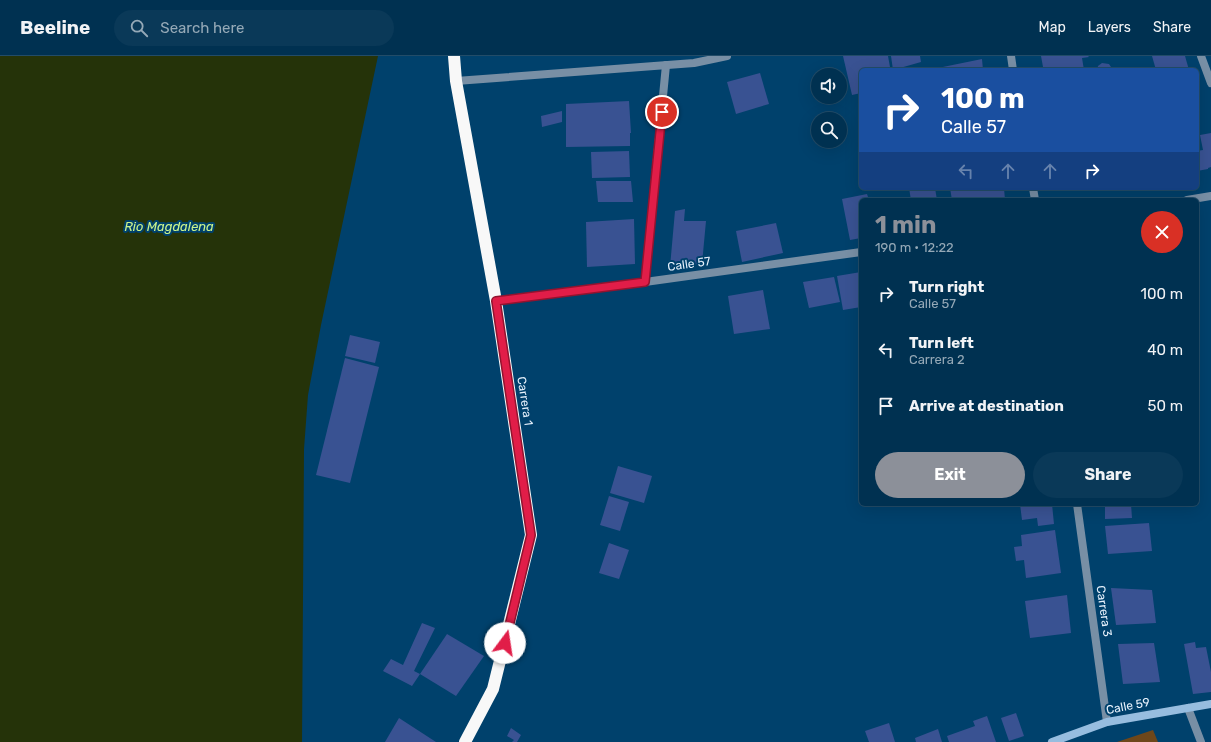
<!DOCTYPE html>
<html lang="en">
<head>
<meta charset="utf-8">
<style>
	body { margin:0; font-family:Rubik,sans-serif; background:#0a3958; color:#f1f3f6; height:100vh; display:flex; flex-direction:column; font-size:15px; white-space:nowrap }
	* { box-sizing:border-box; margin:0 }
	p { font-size:13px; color:#95a9b7 }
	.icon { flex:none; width:22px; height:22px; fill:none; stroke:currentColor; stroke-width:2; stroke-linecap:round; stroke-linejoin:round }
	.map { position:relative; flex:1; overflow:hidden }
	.side { position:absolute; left:859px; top:142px; width:340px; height:308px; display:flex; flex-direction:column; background:#003151; border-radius:6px; box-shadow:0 4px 16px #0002,0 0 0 1px #224c68 }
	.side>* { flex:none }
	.banner { position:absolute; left:859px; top:12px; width:340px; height:122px; border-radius:6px; box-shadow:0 4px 16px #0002,0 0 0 1px #224c68; background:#1a4fa0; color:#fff; overflow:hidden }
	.tools { position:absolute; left:811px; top:12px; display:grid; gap:8px }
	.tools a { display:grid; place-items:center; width:36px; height:36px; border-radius:50%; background:#003151; box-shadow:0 4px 16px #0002,0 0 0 1px #224c68; font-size:20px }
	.pin { position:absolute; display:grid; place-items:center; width:34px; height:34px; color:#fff; margin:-17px; border:2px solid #fff; border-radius:50%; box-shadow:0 1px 4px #0007 }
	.me { position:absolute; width:44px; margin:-22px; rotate:14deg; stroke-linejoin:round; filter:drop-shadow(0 0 3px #0008) }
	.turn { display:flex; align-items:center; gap:14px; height:84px; padding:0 16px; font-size:18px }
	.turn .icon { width:52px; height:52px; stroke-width:2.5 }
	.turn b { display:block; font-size:28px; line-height:34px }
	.lanes { display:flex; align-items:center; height:38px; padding:0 16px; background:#0003; justify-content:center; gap:20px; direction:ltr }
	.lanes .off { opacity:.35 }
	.round { display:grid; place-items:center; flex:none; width:42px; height:42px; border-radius:21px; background:#0a3958 }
	.summary { display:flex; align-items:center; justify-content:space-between; height:68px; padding:0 16px }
	h1 { font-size:24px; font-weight:700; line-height:30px; color:#8c9099 }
	.cta { display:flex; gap:8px; margin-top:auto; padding:8px 16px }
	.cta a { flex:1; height:46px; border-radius:24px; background:#8c9099; color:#fff; font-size:16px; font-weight:700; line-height:46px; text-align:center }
	.cta a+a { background:#0a3958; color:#f1f3f6 }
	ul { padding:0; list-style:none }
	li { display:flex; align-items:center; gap:12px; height:56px; padding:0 16px }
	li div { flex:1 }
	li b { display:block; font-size:15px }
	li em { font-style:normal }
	header { display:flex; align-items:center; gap:24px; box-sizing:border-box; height:56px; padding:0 20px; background:#003151; border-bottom:1px solid #224c68 }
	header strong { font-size:19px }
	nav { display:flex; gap:22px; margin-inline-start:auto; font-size:14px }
	.search { width:280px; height:36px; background:#0a3958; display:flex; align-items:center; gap:10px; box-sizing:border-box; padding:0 14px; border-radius:22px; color:#95a9b7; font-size:15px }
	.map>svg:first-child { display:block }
	.green { fill:#6e471a }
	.water { fill:#253309 }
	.building { fill:#395292 }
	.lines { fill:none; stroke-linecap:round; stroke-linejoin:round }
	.street { stroke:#788fa5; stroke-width:8 }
	.secondary { stroke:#97bddf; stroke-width:8 }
	.highway { stroke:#f8f8f8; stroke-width:12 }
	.route-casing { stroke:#92132f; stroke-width:10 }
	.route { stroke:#e11d48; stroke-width:7 }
	.labels { text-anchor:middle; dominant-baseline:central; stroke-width:4; stroke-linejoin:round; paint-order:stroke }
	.street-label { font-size:12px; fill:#e6f1fc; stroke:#00416c }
	.water-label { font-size:13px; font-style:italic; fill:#ccf48b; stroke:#00416c }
</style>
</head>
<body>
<header>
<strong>Beeline</strong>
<div class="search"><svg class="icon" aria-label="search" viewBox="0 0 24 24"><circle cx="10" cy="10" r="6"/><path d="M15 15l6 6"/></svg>Search here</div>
<nav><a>Map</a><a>Layers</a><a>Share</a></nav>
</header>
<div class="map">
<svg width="1211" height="686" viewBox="0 0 1211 686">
	<rect width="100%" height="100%" fill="#00416c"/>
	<polygon class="green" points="1153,674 1158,686 1117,686"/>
	<polygon class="water" points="0,0 378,0 321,269 308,339 304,393 302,686 0,686"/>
	<g class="building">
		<polygon points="843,0 888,0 890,11 888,11 889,14 861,14 861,37 852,39"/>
		<polygon points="891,0 920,0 921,6 893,14"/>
		<polygon points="1041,0 1088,0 1089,1 1082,2 1084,14 1041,14 1041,12 1043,11"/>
		<polygon points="1152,0 1185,0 1189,14 1156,14"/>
		<polygon points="982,3 983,14 933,14 933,13"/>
		<polygon points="1102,7 1109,8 1113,14 1097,14 1098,10"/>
		<polygon points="760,17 769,48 736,58 727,26"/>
		<polygon points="629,45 631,77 630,77 630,90 566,91 566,48"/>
		<polygon points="562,55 562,66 542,71 541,60"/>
		<polygon points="1211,77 1211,111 1208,112 1208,113 1197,115 1197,95 1203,94 1200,79"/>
		<polygon points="629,95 630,121 592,122 591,96"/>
		<polygon points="596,125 631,125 633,146 598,146"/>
		<polygon points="909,132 935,132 937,144 911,144"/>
		<polygon points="950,132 1004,132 1005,144 952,144"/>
		<polygon points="867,138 869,144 861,144 861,182 850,184 842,143"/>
		<polygon points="685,153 684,165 706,165 702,208 670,211 675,155"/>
		<polygon points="634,163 635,208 587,211 586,166"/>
		<polygon points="776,167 783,197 742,206 736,175"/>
		<polygon points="861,216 861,251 843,254 837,220"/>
		<polygon points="834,221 840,246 809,252 803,226"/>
		<polygon points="763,234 770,273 734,278 728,240"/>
		<polygon points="350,279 380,286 375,307 345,300"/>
		<polygon points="345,302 379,311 350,427 316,419"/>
		<polygon points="618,410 652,420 644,447 610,437"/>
		<polygon points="609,440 629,446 620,475 600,469"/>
		<polygon points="1020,448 1052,448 1054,468 1038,470 1037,462 1022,464"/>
		<polygon points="1105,448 1131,448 1132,462 1105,463"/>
		<polygon points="1149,467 1152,495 1108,498 1105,470"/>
		<polygon points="1055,474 1061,517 1026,522 1024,504 1016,505 1014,491 1022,490 1021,479"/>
		<polygon points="609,487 629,494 619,523 599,517"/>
		<polygon points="1111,532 1152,534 1156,567 1116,569"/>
		<polygon points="1067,539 1071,577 1030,582 1025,545"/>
		<polygon points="422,567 435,572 414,615 420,618 412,630 383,615 391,603 403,609"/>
		<polygon points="447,578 484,600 456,640 420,618"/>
		<polygon points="1195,586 1196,592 1206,591 1211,616 1211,636 1193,638 1184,588"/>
		<polygon points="1154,587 1160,626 1123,628 1118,588"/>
		<polygon points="1016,657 1024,680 1009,685 1001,662"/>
		<polygon points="987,660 996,686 949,686 947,680 975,670 973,665"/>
		<polygon points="399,662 436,686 385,686"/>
		<polygon points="889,667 895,686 869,686 865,675"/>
		<polygon points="511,672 521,679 517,686 512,686 514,684 507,680"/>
		<polygon points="938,673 942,686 916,686 915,682"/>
	</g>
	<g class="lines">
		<g class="street">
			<polyline points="1011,0 1013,14"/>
			<polyline points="1201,0 1211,27"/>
			<polyline points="456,25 694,7 727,0"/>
			<polyline points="1033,132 1035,144"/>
			<polyline points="1187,144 1211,140"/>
			<polyline points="645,226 666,9"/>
			<polyline points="496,245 645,226 861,196"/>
			<polyline points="1077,448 1107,666"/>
			<polyline points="1188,652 1201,686"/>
		</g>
		<polyline class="secondary" points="1052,686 1107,666 1211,648"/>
		<polyline class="highway" points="454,0 456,25 496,245 531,479 493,633 465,686"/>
	</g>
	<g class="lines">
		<defs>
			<polyline id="route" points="505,587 531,479 496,245 645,226 662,56"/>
		</defs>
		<use href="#route" class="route-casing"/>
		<use href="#route" class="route"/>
	</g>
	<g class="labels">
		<g class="street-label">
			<text transform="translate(689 208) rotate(-8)">Calle 57</text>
			<text transform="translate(525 345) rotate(81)">Carrera 1</text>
			<text transform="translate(1104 555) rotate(82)">Carrera 3</text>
			<text transform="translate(1128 650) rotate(-11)">Calle 59</text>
		</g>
		<g class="water-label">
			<text x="169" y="170">Rio Magdalena</text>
		</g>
	</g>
</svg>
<div class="tools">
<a><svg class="icon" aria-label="sound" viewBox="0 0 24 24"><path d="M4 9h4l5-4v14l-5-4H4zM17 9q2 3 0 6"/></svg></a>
<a><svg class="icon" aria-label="search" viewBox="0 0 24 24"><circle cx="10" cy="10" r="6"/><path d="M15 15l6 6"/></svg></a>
</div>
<div class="pin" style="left:662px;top:56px;background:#d93025"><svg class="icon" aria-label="arrive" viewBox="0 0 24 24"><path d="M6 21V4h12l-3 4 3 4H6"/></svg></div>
<svg class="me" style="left:505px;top:587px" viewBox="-20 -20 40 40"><circle r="19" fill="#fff"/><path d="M0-13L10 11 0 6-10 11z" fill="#e11d48"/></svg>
<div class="banner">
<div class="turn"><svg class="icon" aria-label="right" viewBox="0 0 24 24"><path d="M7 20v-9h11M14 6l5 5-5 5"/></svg><div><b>100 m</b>Calle 57</div></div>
<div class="lanes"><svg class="icon off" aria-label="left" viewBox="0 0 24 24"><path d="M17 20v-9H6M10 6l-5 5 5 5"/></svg><svg class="icon off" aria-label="ahead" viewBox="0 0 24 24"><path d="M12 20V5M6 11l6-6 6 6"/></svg><svg class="icon off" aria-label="ahead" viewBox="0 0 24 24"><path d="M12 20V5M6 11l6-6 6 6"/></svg><svg class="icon" aria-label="right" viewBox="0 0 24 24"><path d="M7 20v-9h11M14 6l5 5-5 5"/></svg></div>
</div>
<section class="side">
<div class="summary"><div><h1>1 min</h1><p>190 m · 12:22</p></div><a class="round" style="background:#d93025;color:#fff"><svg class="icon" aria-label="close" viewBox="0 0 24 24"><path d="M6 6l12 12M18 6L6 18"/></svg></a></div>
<ul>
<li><svg class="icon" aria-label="right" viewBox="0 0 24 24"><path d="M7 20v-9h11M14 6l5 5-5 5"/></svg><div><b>Turn right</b><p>Calle 57</p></div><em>100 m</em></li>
<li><svg class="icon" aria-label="left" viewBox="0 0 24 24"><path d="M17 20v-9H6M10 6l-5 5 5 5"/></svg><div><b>Turn left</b><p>Carrera 2</p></div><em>40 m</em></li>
<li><svg class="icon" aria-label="arrive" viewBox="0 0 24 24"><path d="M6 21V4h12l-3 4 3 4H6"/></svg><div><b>Arrive at destination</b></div><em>50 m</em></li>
</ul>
<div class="cta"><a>Exit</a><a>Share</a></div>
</section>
</div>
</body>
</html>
